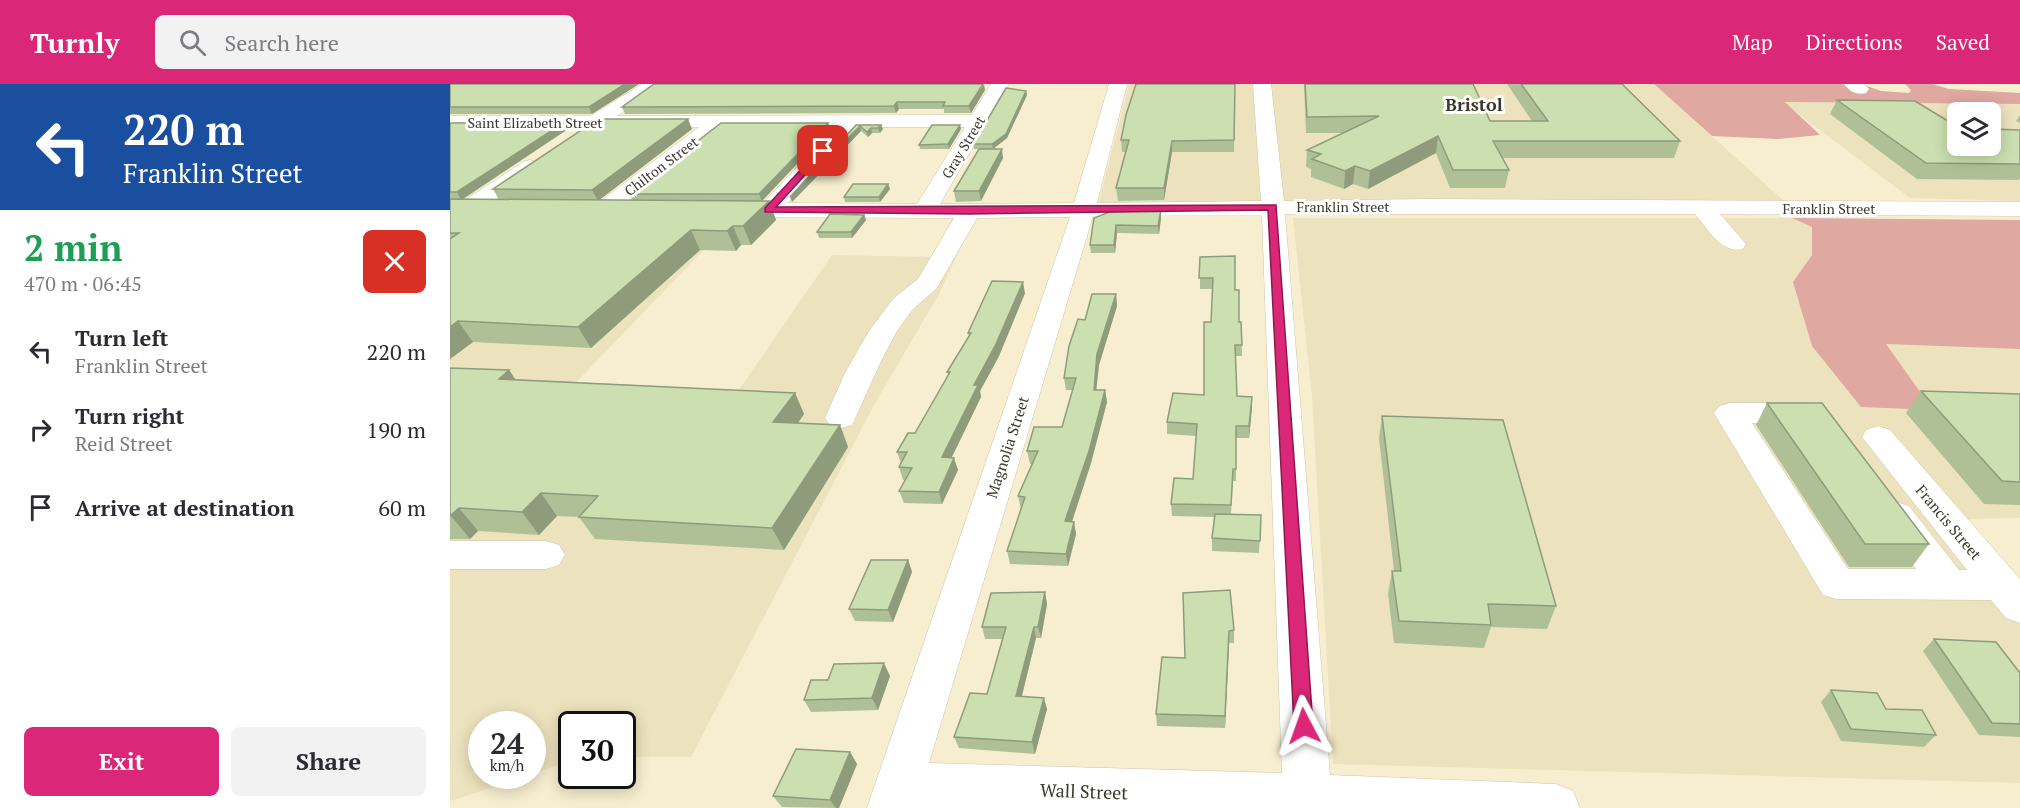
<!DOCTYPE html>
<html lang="en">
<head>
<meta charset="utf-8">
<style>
	body { margin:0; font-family:"PT Serif",serif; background:#f2f2f3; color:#2b2b33; height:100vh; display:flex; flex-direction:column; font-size:22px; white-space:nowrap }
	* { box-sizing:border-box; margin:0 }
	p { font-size:20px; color:#7c7c81 }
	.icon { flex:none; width:33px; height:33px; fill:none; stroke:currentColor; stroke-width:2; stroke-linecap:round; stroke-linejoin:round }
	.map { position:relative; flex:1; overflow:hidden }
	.panel { display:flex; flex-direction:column; background:#fff; width:450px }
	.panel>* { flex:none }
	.top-card { background:#1a4fa0; color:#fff; overflow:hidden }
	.buttons { position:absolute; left:1497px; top:18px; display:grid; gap:12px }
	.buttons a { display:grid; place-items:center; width:54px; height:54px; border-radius:9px; background:#fff; box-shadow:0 3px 15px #0003; font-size:30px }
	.speed { position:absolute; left:18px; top:627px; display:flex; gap:12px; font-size:30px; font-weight:700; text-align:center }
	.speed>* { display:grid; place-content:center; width:78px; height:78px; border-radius:50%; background:#fff; box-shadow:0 3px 15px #0003; line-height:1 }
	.speed small { font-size:15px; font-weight:400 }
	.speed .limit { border:3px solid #111; border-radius:9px; background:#fff; color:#111 }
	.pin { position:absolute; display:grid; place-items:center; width:51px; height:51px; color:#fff; margin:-26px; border-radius:12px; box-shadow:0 3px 9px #0006 }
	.me { position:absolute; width:66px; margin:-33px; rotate:356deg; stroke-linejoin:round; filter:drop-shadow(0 0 4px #0008) }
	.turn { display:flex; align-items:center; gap:21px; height:126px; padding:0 24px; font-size:27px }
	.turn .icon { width:78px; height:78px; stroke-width:2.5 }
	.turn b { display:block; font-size:42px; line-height:51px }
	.round { display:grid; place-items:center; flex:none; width:63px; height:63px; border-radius:9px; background:#f2f2f3 }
	.headline { display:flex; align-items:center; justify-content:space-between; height:102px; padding:0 24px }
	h1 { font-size:36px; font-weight:600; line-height:45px; color:#1e9e55 }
	.cta { display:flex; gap:12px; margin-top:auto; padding:12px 24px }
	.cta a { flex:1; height:69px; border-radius:9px; background:#db2777; color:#fff; font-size:24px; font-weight:600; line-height:69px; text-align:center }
	.cta a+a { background:#f2f2f3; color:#2b2b33 }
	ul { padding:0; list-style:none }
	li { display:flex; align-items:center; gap:18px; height:78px; padding:0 24px }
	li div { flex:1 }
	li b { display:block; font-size:22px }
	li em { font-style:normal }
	header { display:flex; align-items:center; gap:36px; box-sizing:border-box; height:84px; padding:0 30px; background:#db2777; color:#fff }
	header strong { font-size:28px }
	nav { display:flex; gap:33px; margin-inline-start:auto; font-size:21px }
	.search { width:420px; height:54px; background:#f2f2f3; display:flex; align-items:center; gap:15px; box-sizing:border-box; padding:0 21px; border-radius:9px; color:#7c7c81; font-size:22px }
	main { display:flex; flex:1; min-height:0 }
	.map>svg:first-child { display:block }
	.built { fill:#ece2bd; fill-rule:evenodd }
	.forest { fill:#dfa8a1 }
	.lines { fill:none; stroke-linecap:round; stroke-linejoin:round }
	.minor-casing { stroke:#cfc6aa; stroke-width:1 }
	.minor { fill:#fff; fill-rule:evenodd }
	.wall { fill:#afc097 }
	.shaded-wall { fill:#8e9c7b }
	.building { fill:#cbdfb0; stroke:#8e9c7b; stroke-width:1.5 }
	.route { fill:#db2777; stroke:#8e194d; stroke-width:1.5 }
	.labels { text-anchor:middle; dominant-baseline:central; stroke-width:6; stroke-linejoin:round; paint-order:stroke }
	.far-street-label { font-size:14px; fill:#3c382d; stroke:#fff }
	.street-label { font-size:15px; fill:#3c382d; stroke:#fff }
	.far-district-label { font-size:18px; font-weight:bold; fill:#3c382d; stroke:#fff }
	.near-street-label { font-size:18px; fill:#3c382d; stroke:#fff }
</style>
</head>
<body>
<header>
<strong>Turnly</strong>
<div class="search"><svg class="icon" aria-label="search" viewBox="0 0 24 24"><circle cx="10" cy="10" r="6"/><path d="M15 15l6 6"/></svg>Search here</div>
<nav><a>Map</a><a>Directions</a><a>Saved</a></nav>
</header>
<main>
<section class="panel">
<div class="top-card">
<div class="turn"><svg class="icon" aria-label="left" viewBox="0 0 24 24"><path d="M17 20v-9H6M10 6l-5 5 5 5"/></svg><div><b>220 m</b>Franklin Street</div></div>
</div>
<div class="headline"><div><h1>2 min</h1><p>470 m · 06:45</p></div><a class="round" style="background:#d93025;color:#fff"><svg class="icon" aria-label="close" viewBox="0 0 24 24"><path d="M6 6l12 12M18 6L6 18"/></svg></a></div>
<ul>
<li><svg class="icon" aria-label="left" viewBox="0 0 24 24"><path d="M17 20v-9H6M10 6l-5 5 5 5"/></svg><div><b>Turn left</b><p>Franklin Street</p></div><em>220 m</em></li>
<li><svg class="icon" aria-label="right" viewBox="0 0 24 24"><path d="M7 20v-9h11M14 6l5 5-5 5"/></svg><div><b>Turn right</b><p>Reid Street</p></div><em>190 m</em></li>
<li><svg class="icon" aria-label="arrive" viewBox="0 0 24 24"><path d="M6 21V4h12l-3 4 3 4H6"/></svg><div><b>Arrive at destination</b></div><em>60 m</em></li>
</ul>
<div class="cta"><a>Exit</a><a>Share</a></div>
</section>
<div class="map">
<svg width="1570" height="724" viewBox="0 0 1570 724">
	<rect width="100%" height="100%" fill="#f7eed0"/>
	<g class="built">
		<polygon points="679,0 1204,0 1334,117 648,121"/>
		<path d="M1333 18 1570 20V117L1460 114ZM1508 28H1540V62H1508Z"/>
		<polygon points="0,129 288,130 113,312 284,313 382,171 482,173 505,130 526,131 489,210 424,321 241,673 173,673 172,640 122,640 121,677 83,690 82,640 32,640 32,692 78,692 0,717"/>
		<polygon points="843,134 1342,134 1362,142 1362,171 1343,199 1411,323 1482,326 1435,259 1570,265 1570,434 1517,435 1570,499 1570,699 883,680 862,312"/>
	</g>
	<g class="forest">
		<polygon points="1204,0 1411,0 1431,7 1459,9 1461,6 1455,0 1482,0 1499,5 1570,9 1570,20 1335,18 1370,51 1328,55 1262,52"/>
		<polygon points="1342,134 1570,136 1570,265 1436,260 1483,326 1411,323 1362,262 1343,198 1362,171 1362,143"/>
	</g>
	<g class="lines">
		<defs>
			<g id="minor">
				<path d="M192 0H213L167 32 522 31 541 0H559L490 120 624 119 659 0H677L647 119 811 117 803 0H821L834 117 978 115 1570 118V132L1270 130 1296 160 1293 165C1271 170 1258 145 1245 130H835L880 691 1106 700 1123 707 1130 724H417L620 133 527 134 487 204 462 226 447 247 432 275 402 341 391 344 380 341 375 334 395 289 419 247 444 214 468 195 504 134 278 133 270 131 267 126 270 121 313 119 385 43H273L160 132 152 134 144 132 141 127 144 122 249 43 0 44V32H141ZM406 43H515L467 120 337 119ZM812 131 832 689 479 679 643 132Z"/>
				<path d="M1394 0H1414L1419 5 1416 9C1407 11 1400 8 1394 0Z"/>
				<polygon points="80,76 87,78 90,82 87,86 25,130 17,132 9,130 6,125 9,120 73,78"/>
				<polygon points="1280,319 1356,319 1367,322 1372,329 1367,336 1356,339 1302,339 1398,485 1466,485 1428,431 1433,422 1446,418 1459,422 1509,486 1517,486 1412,353 1416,346 1428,342 1440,346 1570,495 1570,539 1556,534 1541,516 1387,515 1373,511 1264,329 1269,322"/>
				<polygon points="0,457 96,457 109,461 115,471 109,481 96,485 0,485"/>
			</g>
		</defs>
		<use href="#minor" class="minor-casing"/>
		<use href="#minor" class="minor"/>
	</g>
	<g class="wall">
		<polygon points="0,0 189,0 142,30 0,30"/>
		<polygon points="785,0 784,68 722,68 714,116 668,117 666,104 676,68 672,68 671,56"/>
		<polygon points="854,0 1023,0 1040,37 1082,37 1057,0 1172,0 1230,57 1224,74 1053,74 1059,86 1055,104 1000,104 986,69 918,105 903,100 894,105 861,93 861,85 856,83 857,66 893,49 856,49"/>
		<polygon points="535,6 521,29 494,29 494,25 449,25 446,29 175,30 172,23"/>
		<polygon points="576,7 577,11 557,54 543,65 553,74 531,117 506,118 504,107 529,65 524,65 523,60"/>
		<polygon points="1387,16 1508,62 1570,46 1570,94 1569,96 1467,95 1380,30"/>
		<polygon points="1570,31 1570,39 1566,37"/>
		<polygon points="0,39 118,45 12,116 49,116 43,105 242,45 149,116 182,116 179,110 378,39 380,45 312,117 319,117 326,136 301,161 291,161 286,167 250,166 141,264 23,258 0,275"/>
		<polygon points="406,41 431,41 433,45 430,49 422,49 418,53 411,47 342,118"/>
		<polygon points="511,45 499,65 470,65 469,61"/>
		<polygon points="438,100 440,105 430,118 395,118 394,113"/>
		<polygon points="414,131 416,136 402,154 369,154 367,148"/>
		<polygon points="644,134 711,134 709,150 667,149 665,169 641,169 640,161"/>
		<polygon points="750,173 785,206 789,238 791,238 792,272 785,272 787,312 802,324 799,354 786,354 786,397 783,397 781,430 811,431 809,469 762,467 762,454 764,433 722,432 721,420 743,395 746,352 717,350 717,338 754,311 761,238 762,205 750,205"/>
		<polygon points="575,209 549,272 530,307 531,313 502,373 508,386 492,420 454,419 449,407 455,396 453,396 449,383 451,379 447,368 465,349 498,291 497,288 519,252 518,249"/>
		<polygon points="666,210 667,222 649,281 646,306 655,306 657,318 641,379 622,437 624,438 626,450 618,482 560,480 557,467 571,425 568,412 582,380 580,380 577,367 612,343 623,306 616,306 614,294 635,236"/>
		<polygon points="0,284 59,286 65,295 345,309 354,330 348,339 390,341 398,363 334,466 145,455 129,433 107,432 89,451 28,447 20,455 0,455"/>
		<polygon points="1471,307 1570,310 1570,421 1534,420 1456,329"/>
		<polygon points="1317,319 1479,460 1462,483 1399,483 1306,341"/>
		<polygon points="932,332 1106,522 1097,545 1041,543 1034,564 944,559 938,510 942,487 944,487 929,354"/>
		<polygon points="458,476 462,488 443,538 405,537 399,525"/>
		<polygon points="595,508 597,520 591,554 586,554 572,612 597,625 585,670 509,664 504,653 537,610 552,555 535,555 532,543"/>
		<polygon points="733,509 784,546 784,559 779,559 775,644 707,642 706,630 735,574"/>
		<polygon points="1484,555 1570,589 1570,653 1529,651 1473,567"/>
		<polygon points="440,592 428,626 361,628 354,616 378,596"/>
		<polygon points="1381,606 1436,625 1486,651 1474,663 1391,657 1371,618"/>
		<polygon points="400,668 407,680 389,724 332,723 323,712"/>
	</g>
	<g class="shaded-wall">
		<polygon points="175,0 189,0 142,30 139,23"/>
		<polygon points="534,0 535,6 521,29 519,22"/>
		<polygon points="576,7 577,11 557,54 543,65 542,60"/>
		<polygon points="447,18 449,25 446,29 444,22"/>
		<polygon points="238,35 242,45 148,117 142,106"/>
		<polygon points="115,38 118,45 11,116 7,108"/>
		<polygon points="378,39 380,45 312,117 309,110"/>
		<polygon points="431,41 433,45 430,49 428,44"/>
		<polygon points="510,41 511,45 499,65 498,60"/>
		<polygon points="410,42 411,47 342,118 340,113"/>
		<polygon points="421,44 422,49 418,53 417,48"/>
		<polygon points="988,52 986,69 918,105 920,87"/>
		<polygon points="722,57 722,68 714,116 714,104"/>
		<polygon points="552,65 553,74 531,117 529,107"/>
		<polygon points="905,82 903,100 894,105 895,87"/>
		<polygon points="438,100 440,105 430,118 429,113"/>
		<polygon points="319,117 326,136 301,161 293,142"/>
		<polygon points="711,126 711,134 709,150 708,142"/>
		<polygon points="414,131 416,136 402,154 401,148"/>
		<polygon points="666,141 667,149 665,169 664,161"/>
		<polygon points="283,142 291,161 286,167 277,147"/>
		<polygon points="241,146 250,166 141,264 128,243"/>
		<polygon points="573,198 575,209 549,272 530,307 531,313 496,385 492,373 524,301"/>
		<polygon points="666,210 667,222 649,281 645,318 644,306 647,270"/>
		<polygon points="8,237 23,258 0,275 0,243"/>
		<polygon points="59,286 74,308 49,295"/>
		<polygon points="655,306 657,318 641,379 618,450 615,437"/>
		<polygon points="345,309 354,330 333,360 323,338"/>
		<polygon points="802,313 802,324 799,354 799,342"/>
		<polygon points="390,341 398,363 334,466 322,444"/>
		<polygon points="504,374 508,386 492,420 489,408"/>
		<polygon points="91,409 107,432 89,451 72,428"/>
		<polygon points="9,424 28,447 20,455 1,432"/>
		<polygon points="624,438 626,450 618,482 616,470"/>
		<polygon points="458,476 462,488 443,538 438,526"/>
		<polygon points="595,508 597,520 591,554 588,543"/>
		<polygon points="584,543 586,554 569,623 566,612"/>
		<polygon points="779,547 779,559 775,644 775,632"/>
		<polygon points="434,579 440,592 428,626 422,614"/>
		<polygon points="594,614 597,625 585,670 582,658"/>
		<polygon points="400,668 407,680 389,724 386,724 380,716"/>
	</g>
	<g class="building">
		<polygon points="0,0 175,0 139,23 0,23"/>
		<polygon points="204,0 533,0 519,22 493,22 495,18 447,18 444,22 172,23"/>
		<polygon points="686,0 785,0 784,56 722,57 714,104 666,104 679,56 671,56 676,31"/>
		<polygon points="855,0 1023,0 1040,37 1098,37 1071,0 1172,0 1230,57 1043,57 1059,86 1003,86 988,52 920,87 905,82 895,87 862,75 871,70 857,66 929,32 857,33"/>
		<polygon points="556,4 576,7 556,50 542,60 523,60"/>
		<polygon points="1387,16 1465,17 1508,43 1508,62 1540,62 1540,45 1570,46 1570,80 1476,79"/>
		<polygon points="148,35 238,35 142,106 43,105"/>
		<polygon points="115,38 7,108 0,108 0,39"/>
		<polygon points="271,39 378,39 309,110 179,110"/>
		<polygon points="406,41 431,41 428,44 421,44 417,48 410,42 340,113"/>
		<polygon points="482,41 510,41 498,60 469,61"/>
		<polygon points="529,65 552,65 529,107 504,107"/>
		<polygon points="403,100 438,100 429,113 394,113"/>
		<polygon points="0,115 319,117 293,142 283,142 277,147 241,146 128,243 8,237 0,243 0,155 9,149 0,149"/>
		<polygon points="711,126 708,142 666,141 664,161 640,161 644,134 662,127"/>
		<polygon points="380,130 414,131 401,148 367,148"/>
		<polygon points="785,172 785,206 789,206 789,238 791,238 792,261 785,261 787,312 802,313 799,342 786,342 786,385 783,385 781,421 721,420 724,394 743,395 747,340 717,338 723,309 754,311 754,238 761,238 763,194 749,194 750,173"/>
		<polygon points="542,197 573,198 546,260 524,301 528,301 492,373 504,374 489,408 449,407 462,384 449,383 457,368 447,368 458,349 465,349 500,288 497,288 521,249 518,249"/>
		<polygon points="642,210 666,210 647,270 644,306 655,306 639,367 615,437 624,438 616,470 557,467 575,413 568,412 588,367 577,367 584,343 612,343 626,294 614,294 619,262 628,235 635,236"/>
		<polygon points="0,284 59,286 49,295 345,309 323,338 390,341 322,444 129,433 148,412 91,409 72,428 9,424 0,432"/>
		<polygon points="1471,307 1570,310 1570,398 1552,397"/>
		<polygon points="1317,319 1372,319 1479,460 1415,460"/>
		<polygon points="932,332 1053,336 1106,522 1038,520 1041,541 949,537 942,487 951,487"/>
		<polygon points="765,430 811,431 810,457 762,454"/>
		<polygon points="421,476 458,476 438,526 399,525"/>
		<polygon points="780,506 784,546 779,547 775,632 706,630 712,573 735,574 733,509"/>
		<polygon points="595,508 588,543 584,543 566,612 594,614 582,658 504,653 520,609 537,610 556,543 532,543 541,509"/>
		<polygon points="1484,555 1546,558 1570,589 1570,640 1542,639"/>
		<polygon points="434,579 422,614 354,616 361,596 378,596 384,580"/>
		<polygon points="1381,606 1427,609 1436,625 1472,626 1486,651 1401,645"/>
		<polygon points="346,665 400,668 380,716 323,712"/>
	</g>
	<polygon class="route" points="370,65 377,67 326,123 826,121 863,642 860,648 854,650 847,648 844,642 818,126 519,130 315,128 315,124"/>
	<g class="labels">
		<g class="far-street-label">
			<text x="85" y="38">Saint Elizabeth Street</text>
			<text transform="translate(513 63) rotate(-59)">Gray Street</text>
			<text transform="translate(211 82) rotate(-37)">Chilton Street</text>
			<text x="893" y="122">Franklin Street</text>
			<text x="1379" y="124">Franklin Street</text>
		</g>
		<g class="street-label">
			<text transform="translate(557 363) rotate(-72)">Magnolia Street</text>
			<text transform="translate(1499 438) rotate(50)">Francis Street</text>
		</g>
		<g class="far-district-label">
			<text x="1024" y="20">Bristol</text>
		</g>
		<g class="near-street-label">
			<text transform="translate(634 707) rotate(2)">Wall Street</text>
		</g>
	</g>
</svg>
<div class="buttons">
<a><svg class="icon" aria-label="layers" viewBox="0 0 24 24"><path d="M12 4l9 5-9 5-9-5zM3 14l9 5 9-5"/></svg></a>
</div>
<div class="speed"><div>24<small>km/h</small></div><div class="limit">30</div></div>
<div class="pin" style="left:373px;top:67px;background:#d93025"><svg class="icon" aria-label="arrive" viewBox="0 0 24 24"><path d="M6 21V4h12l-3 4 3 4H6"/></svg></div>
<svg class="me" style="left:854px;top:642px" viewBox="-20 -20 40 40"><path d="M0-17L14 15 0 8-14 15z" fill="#db2777" stroke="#fff" stroke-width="4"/></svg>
</div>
</main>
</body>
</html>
